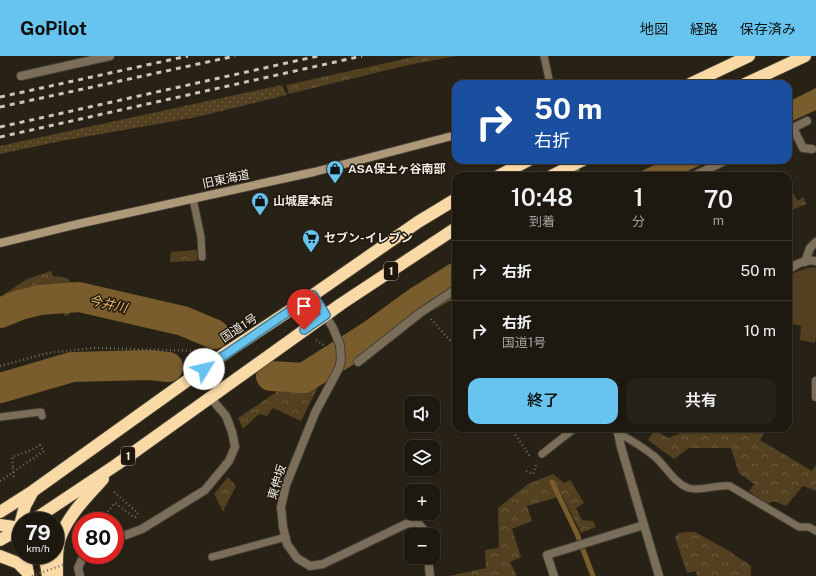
<!DOCTYPE html>
<html lang="ja">
<head>
<meta charset="utf-8">
<style>
	body { margin:0; font-family:"Public Sans","Noto Sans JP",sans-serif; background:#262219; color:#f1f3f6; height:100vh; display:flex; flex-direction:column; font-size:15px; white-space:nowrap }
	* { box-sizing:border-box; margin:0 }
	p { font-size:13px; color:#a1a09f }
	.icon { flex:none; width:22px; height:22px; fill:none; stroke:currentColor; stroke-width:2; stroke-linecap:round; stroke-linejoin:round }
	.map { position:relative; flex:1; overflow:hidden }
	.drawer { position:absolute; left:452px; top:116px; width:340px; height:260px; display:flex; flex-direction:column; background:#1e1910; border-radius:12px; box-shadow:0 1px 3px #0004,0 0 0 1px #3c3830 }
	.drawer>* { flex:none }
	.banner { position:absolute; left:452px; top:24px; width:340px; height:84px; border-radius:12px; box-shadow:0 1px 3px #0004,0 0 0 1px #3c3830; background:#1a4fa0; color:#fff; overflow:hidden }
	.controls { position:absolute; left:404px; top:340px; display:grid; gap:8px }
	.controls a { display:grid; place-items:center; width:36px; height:36px; border-radius:8px; background:#1e1910; box-shadow:0 1px 3px #0004,0 0 0 1px #3c3830; font-size:20px }
	.speed { position:absolute; left:12px; top:456px; display:flex; gap:8px; font-size:20px; font-weight:700; text-align:center }
	.speed>* { display:grid; place-content:center; width:52px; height:52px; border-radius:50%; background:#1e1910; box-shadow:0 1px 3px #0004,0 0 0 1px #3c3830; line-height:1 }
	.speed small { font-size:10px; font-weight:400 }
	.speed .limit { border:6px solid #d22; background:#fff; color:#111 }
	.pin { position:absolute; display:grid; place-items:center; width:34px; height:34px; color:#fff; margin:-41px -17px; border-radius:50% 50% 50% 0; rotate:-45deg; box-shadow:0 0 4px #0007 }
	.pin .icon { rotate:45deg }
	.me { position:absolute; width:44px; margin:-22px; rotate:54deg; stroke-linejoin:round; filter:drop-shadow(0 0 3px #0008) }
	.turn { display:flex; align-items:center; gap:14px; height:84px; padding:0 16px; font-size:18px }
	.turn .icon { width:52px; height:52px; stroke-width:2.5 }
	.turn b { display:block; font-size:28px; line-height:34px }
	.eta { display:flex; justify-content:space-evenly; align-items:center; height:68px; text-align:center }
	.eta b { font-size:24px; font-weight:600; line-height:28px }
	.action { display:flex; gap:8px; margin-top:auto; padding:8px 16px }
	.action a { flex:1; height:46px; border-radius:12px; background:#66c4ef; color:#111; font-size:16px; font-weight:600; line-height:46px; text-align:center }
	.action a+a { background:#262219; color:#f1f3f6 }
	ul { padding:0; list-style:none }
	li { display:flex; align-items:center; gap:12px; height:60px; padding:0 16px; border-top:1px solid #3c3830 }
	li div { flex:1 }
	li b { display:block; font-size:15px }
	li em { font-style:normal }
	header { display:flex; align-items:center; gap:24px; box-sizing:border-box; height:56px; padding:0 20px; background:#66c4ef; color:#111 }
	header strong { font-size:19px }
	nav { display:flex; gap:22px; margin-inline-start:auto; font-size:14px }
	.map>svg:first-child { display:block }
	.grass { fill:url(#grass-dots) }
	.forest { fill:url(#forest-crowns) }
	.park { fill:#524020 }
	.water { fill:#795d2d }
	.lines { fill:none; stroke-linecap:round; stroke-linejoin:round }
	.stream { stroke:#795d2d; stroke-width:5 }
	.river { stroke:#795d2d; stroke-width:30 }
	.lane-casing { stroke:#443d32; stroke-width:9 }
	.street-casing { stroke:#443d32; stroke-width:10 }
	.secondary-casing { stroke:#443d32; stroke-width:10 }
	.highway-casing { stroke:#443d32; stroke-width:14 }
	.path { stroke:#706a5f; stroke-width:2.5; stroke-dasharray:1 3; stroke-linecap:butt }
	.lane { stroke:#7a6e5a; stroke-width:7 }
	.street { stroke:#7a6e5a; stroke-width:8 }
	.secondary { stroke:#ad9979; stroke-width:8 }
	.highway { stroke:#f9d9a6; stroke-width:12 }
	.rail { stroke:#cac4bc; stroke-width:3; stroke-dasharray:5 5; stroke-linecap:butt }
	.path-bridge { stroke:#706a5f; stroke-width:2.5; stroke-dasharray:1 3; stroke-linecap:butt }
	.route-casing { stroke:#427f9b; stroke-width:10 }
	.route { stroke:#66c4ef; stroke-width:7 }
	.labels { text-anchor:middle; dominant-baseline:central; stroke-width:3; stroke-linejoin:round; paint-order:stroke }
	.shield { fill:#1f170c; stroke:#b1aba2; stroke-width:1 }
	.shield-label { font-size:11px; font-weight:bold; fill:#f0ebe3 }
	.poi-label { font-size:12px; font-weight:bold; fill:#f0ebe3; stroke:#1f170c; text-anchor:start }
	.street-label { font-size:12px; fill:#f0ebe3; stroke:#1f170c }
	.water-label { font-size:13px; font-style:italic; fill:#e7bc72; stroke:#1f170c }
</style>
</head>
<body>
<header>
<strong>GoPilot</strong>
<nav><a>地図</a><a>経路</a><a>保存済み</a></nav>
</header>
<div class="map">
<svg width="816" height="520" viewBox="0 0 816 520">
	<defs>
		<pattern id="grass-dots" width="8" height="8" patternUnits="userSpaceOnUse"><rect width="8" height="8" fill="#524020"/><path d="M2 2h.1M6 6h.1" fill="none" stroke="#6b5c40" stroke-width="1.8" stroke-linecap="round"/></pattern>
		<pattern id="forest-crowns" width="20" height="18" patternUnits="userSpaceOnUse"><rect width="20" height="18" fill="#524020"/><path d="M2 6a3 3 0 1 1 6 0M12 15a3 3 0 1 1 6 0" fill="none" stroke="#6b5c40"/></pattern>
	</defs>
	<rect width="100%" height="100%" fill="#282115"/>
	<polygon class="grass" points="282,29 287,39 197,61 56,86 0,98 0,90"/>
	<g class="forest">
		<polygon points="418,0 456,0 408,9 289,38 286,29"/>
		<polygon points="788,136 792,136 798,145 803,141 806,148 792,154 793,160 788,162"/>
		<polygon points="197,194 197,205 170,206 171,196"/>
		<polygon points="51,215 53,220 67,222 80,236 82,247 68,251 70,258 65,260 61,251 0,262 0,241 27,223"/>
		<polygon points="314,326 317,333 301,365 273,352 267,360 259,358 243,373 238,362 281,333 294,333"/>
		<polygon points="676,372 767,372 760,384 812,415 816,409 816,435 803,430 786,450 774,445 767,448 749,435 754,428 739,417 731,392 689,392 674,403 648,384 654,376 660,377 668,382 679,378"/>
		<polygon points="553,418 564,427 570,424 584,447 576,452 582,464 593,465 596,471 581,477 562,440 527,450 532,465 512,473 521,501 510,506 517,520 449,520 486,512 485,494 499,492 498,452 528,428"/>
		<polygon points="228,421 236,430 223,455 214,438"/>
		<polygon points="686,476 695,476 729,495 751,510 751,520 697,520 696,515 687,517 675,481 679,477"/>
	</g>
	<polygon class="park" points="816,211 816,282 815,287 800,284 801,270 788,267 788,219 807,212"/>
	<g class="water">
		<polygon points="816,32 816,54 788,67 788,46"/>
		<polygon points="665,104 711,104 677,120 631,120"/>
		<polygon points="456,204 456,227 427,245 357,298 352,275 411,232"/>
	</g>
	<g class="lines">
		<polyline class="stream" points="552,426 577,478 593,520"/>
		<g class="river">
			<polyline points="0,257 20,249 40,244 79,241 183,265 214,278"/>
			<polyline points="271,320 304,322 375,277 419,245 456,224"/>
			<polyline points="0,332 72,311 149,309 168,311"/>
		</g>
		<defs>
			<g id="lane">
				<polyline points="544,0 550,28"/>
				<polyline points="193,143 201,181 202,201"/>
				<polyline points="0,361 41,356 42,360"/>
				<path d="M618 377C631 384 643 391 654 400 666 410 673 426 688 432 702 436 716 428 730 430L799 471H809L816 475"/>
				<polyline points="542,398 575,372"/>
				<polyline points="212,501 286,481"/>
			</g>
			<g id="street">
				<polyline points="21,20 110,0"/>
				<polyline points="793,72 803,92 812,93"/>
				<polyline points="789,74 807,65"/>
				<polyline points="573,109 577,120"/>
				<polyline points="693,120 727,104"/>
				<polyline points="805,206 810,192 816,186"/>
				<path d="M788 214C796 208 806 203 816 205"/>
				<polyline points="313,239 333,272 340,289 341,304 339,312 315,357 286,429 281,451 283,471 287,488 297,502 310,510 323,508 406,468 417,466 423,473 424,479"/>
				<polyline points="358,306 420,257 456,233"/>
				<polyline points="816,325 816,341"/>
				<polyline points="615,372 618,377 621,391 659,520"/>
				<polyline points="115,481 126,479 142,473 205,434 229,405 235,391 232,376 226,360 210,341"/>
				<polyline points="428,501 430,520"/>
				<polyline points="80,520 78,512 84,499"/>
				<polyline points="554,520 547,499 644,469"/>
			</g>
			<polyline id="secondary" points="0,187 78,168 314,116 456,79"/>
			<g id="highway">
				<polyline points="690,28 749,0"/>
				<polyline points="745,28 805,0"/>
				<polyline points="498,120 529,104"/>
				<polyline points="551,120 583,104"/>
				<polyline points="0,456 33,435 227,296 313,239 418,166 456,143"/>
				<polyline points="21,465 25,450 32,437"/>
				<polyline points="32,465 116,409 341,248 456,172"/>
				<polyline points="0,469 21,472"/>
				<polyline points="0,484 21,472"/>
				<polyline points="25,499 28,519"/>
				<polyline points="42,499 46,508 48,520"/>
				<polyline points="0,500 18,507 28,517"/>
				<path d="M57 520C57 506 56 490 62 477 71 456 88 440 103 423"/>
			</g>
		</defs>
		<use href="#lane" class="lane-casing"/>
		<use href="#street" class="street-casing"/>
		<use href="#secondary" class="secondary-casing"/>
		<use href="#highway" class="highway-casing"/>
		<g class="path">
			<polyline points="431,263 456,291"/>
			<polyline points="316,284 325,290 327,302"/>
			<polyline points="0,310 48,297 95,292 200,295"/>
			<polyline points="511,372 531,402"/>
			<polyline points="13,412 14,422"/>
			<polyline points="526,415 533,418 536,409 535,407"/>
			<polyline points="114,436 138,457 134,463"/>
			<polyline points="91,463 95,465"/>
			<polyline points="100,465 115,447 135,462"/>
		</g>
		<use href="#lane" class="lane"/>
		<use href="#street" class="street"/>
		<use href="#secondary" class="secondary"/>
		<use href="#highway" class="highway"/>
		<g class="rail">
			<polyline points="0,41 188,0"/>
			<polyline points="0,51 235,0"/>
			<polyline points="0,71 318,0"/>
			<polyline points="0,81 362,0"/>
		</g>
		<g class="path-bridge">
			<polyline points="0,425 44,395 40,389 29,395 12,401 13,412"/>
			<polyline points="32,520 65,508"/>
		</g>
	</g>
	<g class="lines">
		<defs>
			<polyline id="route" points="204,313 313,239 326,259 304,274"/>
		</defs>
		<use href="#route" class="route-casing"/>
		<use href="#route" class="route"/>
	</g>
	<defs>
		<symbol id="shop-pin" viewBox="-11 -11 22 30"><path d="M0 17L-7.5 6A9.5 9.5 0 1 1 7.5 6Z" fill="#66c4ef" stroke="#1f170c"/><path d="M-5-2.5h2.3a2.7 3.5 0 0 1 5.4 0H5L5.5 6h-11ZM-1.5-2.5h3a1.5 2.3 0 0 0-3 0Z" fill="#111"/></symbol>
		<symbol id="supermarket-pin" viewBox="-11 -11 22 30"><path d="M0 17L-7.5 6A9.5 9.5 0 1 1 7.5 6Z" fill="#66c4ef" stroke="#1f170c"/><path d="M-6-5.5h2.5l.6 2H6L4.5 2H-2.5L-4.4-4H-6ZM-1.5 3.2a1.3 1.3 0 1 0 .1 0ZM3 3.2a1.3 1.3 0 1 0 .1 0Z" fill="#111"/></symbol>
	</defs>
	<g fill-rule="evenodd">
		<use href="#shop-pin" x="325" y="103" width="20" height="27"/>
		<use href="#shop-pin" x="250" y="135" width="20" height="27"/>
		<use href="#supermarket-pin" x="301" y="172" width="20" height="27"/>
	</g>
	<g class="labels">
		<g class="shield">
			<rect x="384" y="206" width="14" height="18" rx="3"/>
			<rect x="121" y="391" width="14" height="18" rx="3"/>
		</g>
		<g class="shield-label">
			<text x="391" y="215">1</text>
			<text x="128" y="400">1</text>
		</g>
		<g class="poi-label">
			<text x="348" y="113">ASA保土ヶ谷南部</text>
			<text x="273" y="145">山城屋本店</text>
			<text x="324" y="182">セブン-イレブン</text>
		</g>
		<g class="street-label">
			<text transform="translate(226 123) rotate(-12)">旧東海道</text>
			<text transform="translate(239 272) rotate(-33)">国道1号</text>
			<text transform="translate(277 426) rotate(-73)">東伸坂</text>
		</g>
		<g class="water-label">
			<text transform="translate(108 248) rotate(13)">今井川</text>
		</g>
	</g>
</svg>
<div class="controls">
<a><svg class="icon" aria-label="sound" viewBox="0 0 24 24"><path d="M4 9h4l5-4v14l-5-4H4zM17 9q2 3 0 6"/></svg></a>
<a><svg class="icon" aria-label="layers" viewBox="0 0 24 24"><path d="M12 4l9 5-9 5-9-5zM3 14l9 5 9-5"/></svg></a>
<a>+</a>
<a>−</a>
</div>
<div class="speed"><div>79<small>km/h</small></div><div class="limit">80</div></div>
<div class="pin" style="left:304px;top:274px;background:#d93025"><svg class="icon" aria-label="arrive" viewBox="0 0 24 24"><path d="M6 21V4h12l-3 4 3 4H6"/></svg></div>
<svg class="me" style="left:204px;top:313px" viewBox="-20 -20 40 40"><circle r="19" fill="#fff"/><path d="M0-13L10 11 0 6-10 11z" fill="#66c4ef"/></svg>
<div class="banner">
<div class="turn"><svg class="icon" aria-label="right" viewBox="0 0 24 24"><path d="M7 20v-9h11M14 6l5 5-5 5"/></svg><div><b>50 m</b>右折</div></div>
</div>
<section class="drawer">
<div class="eta">
<div><b>10:48</b><p>到着</p></div>
<div><b>1</b><p>分</p></div>
<div><b>70</b><p>m</p></div>
</div>
<ul>
<li><svg class="icon" aria-label="right" viewBox="0 0 24 24"><path d="M7 20v-9h11M14 6l5 5-5 5"/></svg><div><b>右折</b></div><em>50 m</em></li>
<li><svg class="icon" aria-label="right" viewBox="0 0 24 24"><path d="M7 20v-9h11M14 6l5 5-5 5"/></svg><div><b>右折</b><p>国道1号</p></div><em>10 m</em></li>
</ul>
<div class="action"><a>終了</a><a>共有</a></div>
</section>
</div>
</body>
</html>
